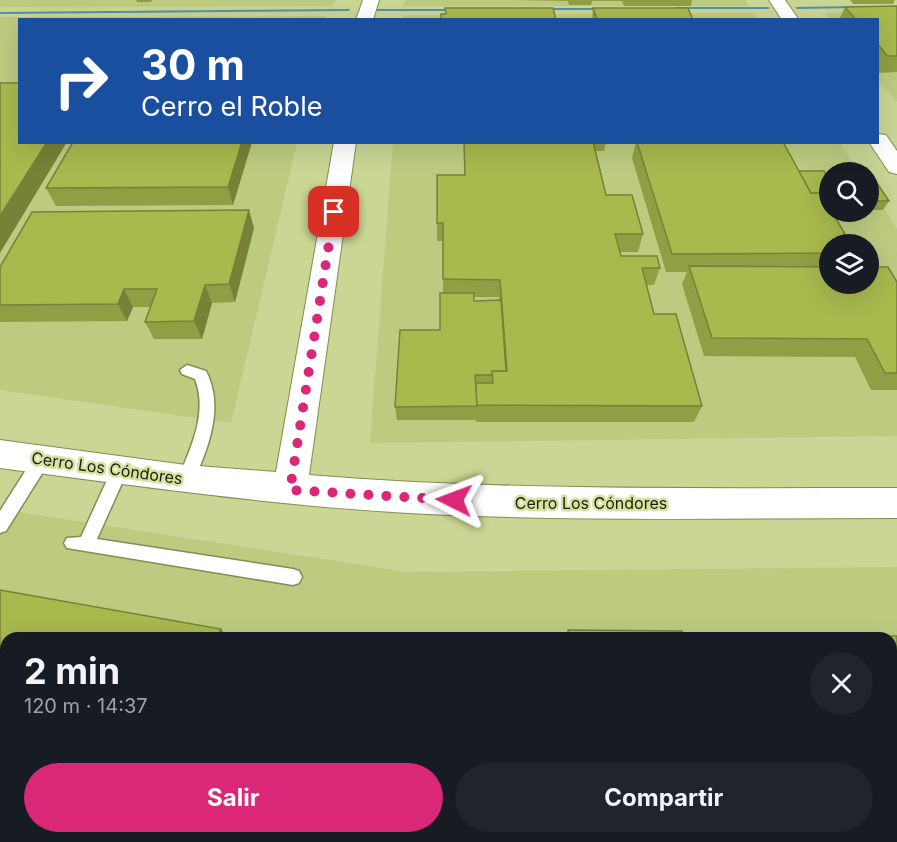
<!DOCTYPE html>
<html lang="es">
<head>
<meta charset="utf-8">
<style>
	body { margin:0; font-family:Inter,sans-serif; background:#20242c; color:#f1f3f6; height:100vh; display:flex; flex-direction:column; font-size:22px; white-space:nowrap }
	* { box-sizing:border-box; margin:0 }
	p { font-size:20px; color:#9ea1a6 }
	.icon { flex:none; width:33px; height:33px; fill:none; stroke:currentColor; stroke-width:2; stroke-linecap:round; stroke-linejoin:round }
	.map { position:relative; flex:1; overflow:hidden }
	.details { position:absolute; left:0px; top:632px; width:897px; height:212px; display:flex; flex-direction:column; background:#171b24; border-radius:18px 18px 0 0; box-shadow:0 6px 24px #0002 }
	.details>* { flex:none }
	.banner { position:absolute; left:18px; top:18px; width:861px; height:126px; border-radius:0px; box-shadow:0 6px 24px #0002; background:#1a4fa0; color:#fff; overflow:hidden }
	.fabs { position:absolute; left:819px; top:162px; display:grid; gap:12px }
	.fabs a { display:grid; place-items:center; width:60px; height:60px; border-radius:50%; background:#171b24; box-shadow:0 6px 24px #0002; font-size:30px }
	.pin { position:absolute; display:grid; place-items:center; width:51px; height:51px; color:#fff; margin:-26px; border-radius:12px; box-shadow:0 3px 9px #0006 }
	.me { position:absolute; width:66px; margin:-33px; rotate:273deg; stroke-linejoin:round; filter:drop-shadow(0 0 4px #0008) }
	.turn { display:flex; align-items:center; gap:21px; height:126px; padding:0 24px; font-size:27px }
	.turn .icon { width:78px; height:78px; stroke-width:2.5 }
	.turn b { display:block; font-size:42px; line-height:51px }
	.round { display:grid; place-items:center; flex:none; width:63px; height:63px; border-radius:32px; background:#20242c }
	.summary { display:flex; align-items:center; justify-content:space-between; height:102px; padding:0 24px }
	h1 { font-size:36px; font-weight:700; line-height:45px }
	.primary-button { display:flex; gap:12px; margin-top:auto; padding:12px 24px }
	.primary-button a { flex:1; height:69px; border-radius:36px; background:#db2777; color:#fff; font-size:24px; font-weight:700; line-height:69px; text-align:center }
	.primary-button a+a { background:#20242c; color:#f1f3f6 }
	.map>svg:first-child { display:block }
	.built { fill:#bdcb81; fill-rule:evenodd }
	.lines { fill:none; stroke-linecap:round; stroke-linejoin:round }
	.stream { fill:#558faa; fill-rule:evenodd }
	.service-casing { stroke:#828d4f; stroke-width:3 }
	.minor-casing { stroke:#828d4f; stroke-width:2 }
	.service { fill:#fff; fill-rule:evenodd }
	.minor { fill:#fff; fill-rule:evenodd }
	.wall { fill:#909f43; fill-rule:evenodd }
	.shaded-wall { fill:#768237 }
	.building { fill:#a8b94e; stroke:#768237; stroke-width:1.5 }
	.route { stroke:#db2777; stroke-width:10; stroke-dasharray:0 18 }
	.labels { text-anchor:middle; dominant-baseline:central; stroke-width:5; stroke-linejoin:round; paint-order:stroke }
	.street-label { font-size:16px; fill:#1c2006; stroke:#d5e3a1 }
</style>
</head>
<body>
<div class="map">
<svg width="897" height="842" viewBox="0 0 897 842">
	<rect width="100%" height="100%" fill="#c9d694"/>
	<g class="built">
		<polygon points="0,0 336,0 332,6 0,7"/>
		<polygon points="406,0 745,0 749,6 403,6"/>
		<polygon points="754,13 758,19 402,20 403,15"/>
		<polygon points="825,13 897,13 897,102 878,80 878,20 830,19"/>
		<polygon points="326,16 326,20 20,20 20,142 297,143 231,423 0,390 0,17"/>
		<path d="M393 143H840L859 172H830V212H868L869 186 897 229V436L370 443ZM830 244H868V284H830Z"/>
		<path d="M0 509 407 572 897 567V842H0ZM6 638H891V837H6Z"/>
	</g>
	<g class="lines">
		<g class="stream">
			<polygon points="856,6 858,7 858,8 797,9 795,8 797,7"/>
			<polygon points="676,7 768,7 770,8 768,9 676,9"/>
			<polygon points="541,8 604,8 606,9 604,10 541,10"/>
			<polygon points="350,9 350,10 348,11 0,14 0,12"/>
			<polygon points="375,9 457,9 459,10 457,11 377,11 375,10"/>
		</g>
		<defs>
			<g id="service">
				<path d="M187 365 206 371C225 407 208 450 192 484L186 486 180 484 178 479C191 447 208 413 195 379L182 374 180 370Z"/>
				<polygon points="42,452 48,454 50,459 48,464 6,531 0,533 0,511 36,454"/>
				<polygon points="119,465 125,467 127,472 97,539 293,569 299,571 302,577 299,583 293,585 67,548 64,543 67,538 81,537 113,467"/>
				<polygon points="0,754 6,756 6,776 0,774"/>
				<polygon points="116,837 138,837 136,842 114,842"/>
			</g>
			<g id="minor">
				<polygon points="363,0 379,0 373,20 356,20"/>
				<polygon points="769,0 785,0 799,20 782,20"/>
				<polygon points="878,134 886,135 897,151 897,174 889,172 869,142 878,142"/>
				<path d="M334 142H356L309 475C505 491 701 488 897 488V518C734 518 571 522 408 513 272 505 136 486 0 468V440L186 465 276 472Z"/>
			</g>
		</defs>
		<use href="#service" class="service-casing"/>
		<use href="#minor" class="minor-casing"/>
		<use href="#service" class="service"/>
		<use href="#minor" class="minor"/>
	</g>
	<g class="wall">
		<polygon points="136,0 152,0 151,2 137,2"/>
		<polygon points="512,0 692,0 691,6 624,6 622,1 592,1 591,5 569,5 568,1"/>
		<polygon points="850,0 895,0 893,4 853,4"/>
		<polygon points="897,6 897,72 879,73 878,71 878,20 839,20 845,7"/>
		<polygon points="593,8 693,20 592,20"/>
		<polygon points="252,142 233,205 56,206 46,188"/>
		<path d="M464 142H606L604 151H596L606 195 643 234 638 252H620L621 256 660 268 654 285H646L654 314 702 406 694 422H476V420H397L395 407 440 330 443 293V241H437V223L464 175ZM474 297H499V301H474Z"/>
		<polygon points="636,142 783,142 799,171 830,181 830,284 897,282 897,390 871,390 855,357 704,356 682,284 687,272 666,272 632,158"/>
		<polygon points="847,168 867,168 889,201 883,210 868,210 868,172 845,172"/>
		<polygon points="254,228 235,302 212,303 202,339 154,339 145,322 150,307 133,307 127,321 0,322 0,267"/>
		<polygon points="811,636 897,636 897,842 859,842 857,837 891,837 891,638 809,638"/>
		<polygon points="583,837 726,837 728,842 584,842"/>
	</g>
	<g class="shaded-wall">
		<polygon points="47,142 67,142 0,253 0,216"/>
		<polygon points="242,142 252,142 233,205 228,187"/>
		<polygon points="249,210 254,228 235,302 229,284"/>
		<polygon points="205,285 212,303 202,339 194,321"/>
		<polygon points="124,289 133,307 127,321 118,304"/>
		<polygon points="221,629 227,638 217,638"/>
		<polygon points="6,705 6,729 0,726 0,715"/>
	</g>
	<g class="building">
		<polygon points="897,6 897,56 887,56 878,44 878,20 856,20 845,7"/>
		<polygon points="445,8 553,8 556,20 441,20 441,14 446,14"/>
		<polygon points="593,8 688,8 693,20 597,20"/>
		<polygon points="0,83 20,83 20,142 47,142 0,216"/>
		<polygon points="73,142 242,142 228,187 46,188"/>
		<polygon points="464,142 593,142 606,195 632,195 643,234 615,234 621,256 657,256 660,268 642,268 654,314 676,314 702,406 476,405 476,383 493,383 492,371 507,371 500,280 443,279 443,223 437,223 437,175 465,175"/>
		<polygon points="637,142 783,142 811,193 821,193 830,208 830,212 832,212 851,244 830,244 830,253 672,254"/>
		<polygon points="847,168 867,168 889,201 868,201 868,172 850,172"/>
		<polygon points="799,171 824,171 830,181 830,201 826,201 821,193 811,193"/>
		<polygon points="249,210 229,284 205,285 194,321 145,322 157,289 124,289 118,304 0,305 0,267 32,212"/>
		<polygon points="689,266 830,267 830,284 868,284 868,267 888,267 897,282 897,373 885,373 867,339 712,338"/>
		<polygon points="440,293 474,293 474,301 501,300 506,371 492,371 492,375 475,375 477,406 395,407 400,330 440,330"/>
		<polygon points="0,590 221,629 217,638 6,638 6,705 0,715"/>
		<polygon points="568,630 682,631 684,638 569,638"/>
		<polygon points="811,636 897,636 897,842 880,842 879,837 891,837 891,638 812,638"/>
		<polygon points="591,837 726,837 728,842 591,842"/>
	</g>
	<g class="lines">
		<polyline class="route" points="334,212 290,490 454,500"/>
	</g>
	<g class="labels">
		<g class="street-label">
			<text transform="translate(107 468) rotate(8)">Cerro Los Cóndores</text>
			<text x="591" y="503">Cerro Los Cóndores</text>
		</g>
	</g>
</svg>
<div class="fabs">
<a><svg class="icon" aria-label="search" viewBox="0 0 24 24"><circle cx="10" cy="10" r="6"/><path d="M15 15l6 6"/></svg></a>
<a><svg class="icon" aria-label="layers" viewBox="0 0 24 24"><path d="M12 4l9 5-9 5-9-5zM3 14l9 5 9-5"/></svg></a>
</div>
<div class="pin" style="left:334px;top:212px;background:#d93025"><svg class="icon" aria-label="arrive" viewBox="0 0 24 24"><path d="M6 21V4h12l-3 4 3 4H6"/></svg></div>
<svg class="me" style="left:454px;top:500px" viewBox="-20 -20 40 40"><path d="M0-17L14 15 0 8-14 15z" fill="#db2777" stroke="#fff" stroke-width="4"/></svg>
<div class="banner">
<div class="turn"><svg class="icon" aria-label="right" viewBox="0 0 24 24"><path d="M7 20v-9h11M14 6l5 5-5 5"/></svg><div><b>30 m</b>Cerro el Roble</div></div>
</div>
<section class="details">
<div class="summary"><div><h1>2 min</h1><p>120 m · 14:37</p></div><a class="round"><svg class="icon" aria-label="close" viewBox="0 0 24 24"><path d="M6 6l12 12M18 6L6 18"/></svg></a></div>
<div class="primary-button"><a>Salir</a><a>Compartir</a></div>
</section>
</div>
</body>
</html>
